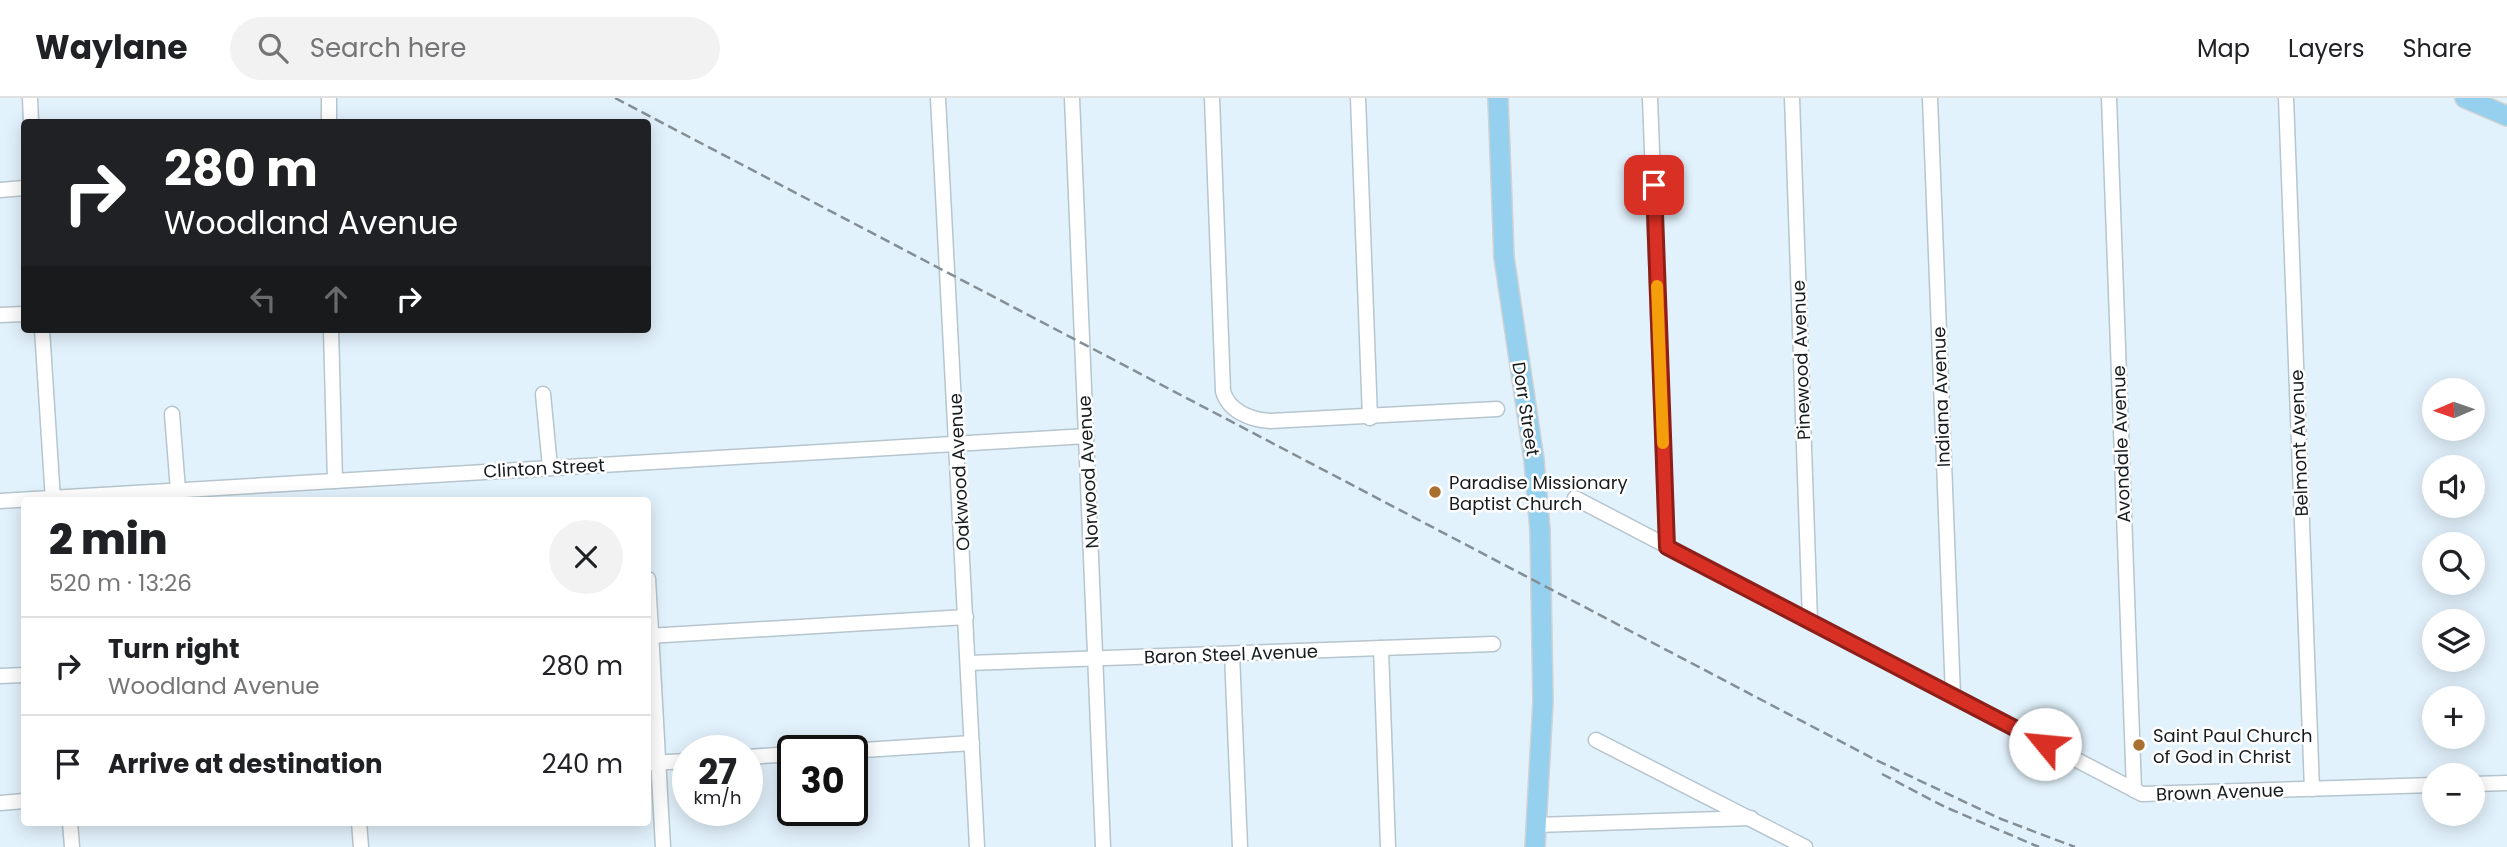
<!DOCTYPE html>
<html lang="en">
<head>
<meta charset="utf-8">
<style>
	body { margin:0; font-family:Poppins,sans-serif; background:#f2f2f2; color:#202124; height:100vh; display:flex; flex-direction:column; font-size:26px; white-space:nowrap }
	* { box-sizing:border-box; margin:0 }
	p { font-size:23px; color:#757577 }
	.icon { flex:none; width:38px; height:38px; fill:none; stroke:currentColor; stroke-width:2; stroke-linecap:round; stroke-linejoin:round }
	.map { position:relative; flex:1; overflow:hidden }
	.sheet { position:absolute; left:21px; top:399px; width:630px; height:329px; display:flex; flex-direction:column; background:#fff; border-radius:7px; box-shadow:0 4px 18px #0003 }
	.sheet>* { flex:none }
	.top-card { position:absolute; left:21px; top:21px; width:630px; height:214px; border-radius:7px; box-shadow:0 4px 18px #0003; background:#202124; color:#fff; overflow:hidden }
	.needle { width:46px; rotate:268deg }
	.tools { position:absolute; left:2422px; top:280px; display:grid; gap:14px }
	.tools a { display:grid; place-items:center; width:63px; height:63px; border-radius:50%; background:#fff; box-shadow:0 4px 18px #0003; font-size:35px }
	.speed { position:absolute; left:672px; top:637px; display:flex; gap:14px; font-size:35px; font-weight:700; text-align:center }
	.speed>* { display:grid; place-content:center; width:91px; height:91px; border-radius:50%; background:#fff; box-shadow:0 4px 18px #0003; line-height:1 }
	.speed small { font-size:18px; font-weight:400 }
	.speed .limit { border:4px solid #111; border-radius:10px; background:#fff; color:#111 }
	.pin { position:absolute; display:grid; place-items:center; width:60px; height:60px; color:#fff; margin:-30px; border-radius:14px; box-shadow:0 4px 10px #0006 }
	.me { position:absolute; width:77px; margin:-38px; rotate:298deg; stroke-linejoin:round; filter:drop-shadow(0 0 5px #0008) }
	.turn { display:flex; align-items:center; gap:24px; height:147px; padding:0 28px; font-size:32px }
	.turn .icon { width:91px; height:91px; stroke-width:2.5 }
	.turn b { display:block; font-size:49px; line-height:60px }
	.lanes { display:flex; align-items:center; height:66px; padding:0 28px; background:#0003; justify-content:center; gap:35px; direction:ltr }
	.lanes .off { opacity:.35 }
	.round { display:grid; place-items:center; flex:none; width:74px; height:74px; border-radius:37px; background:#f2f2f2 }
	.overview { display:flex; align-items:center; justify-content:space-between; height:119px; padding:0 28px }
	h1 { font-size:42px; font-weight:800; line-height:52px }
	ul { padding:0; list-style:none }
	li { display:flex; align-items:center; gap:21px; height:98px; padding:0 28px; border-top:2px solid #e0e0e0 }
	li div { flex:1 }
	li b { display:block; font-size:26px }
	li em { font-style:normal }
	header { display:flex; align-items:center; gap:42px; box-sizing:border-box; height:98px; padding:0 35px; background:#fff; border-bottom:2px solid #e0e0e0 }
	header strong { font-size:33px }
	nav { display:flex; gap:38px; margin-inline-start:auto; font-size:24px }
	.search { width:490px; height:63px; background:#f2f2f2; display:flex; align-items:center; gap:18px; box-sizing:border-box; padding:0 24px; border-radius:38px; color:#757577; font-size:26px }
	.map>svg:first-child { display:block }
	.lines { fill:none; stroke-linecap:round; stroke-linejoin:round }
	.minor-casing { stroke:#b6c5ce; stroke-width:17 }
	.major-casing { stroke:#d1d2d2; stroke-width:22 }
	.minor { stroke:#fff; stroke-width:14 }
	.major { stroke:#95d0ee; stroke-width:19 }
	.rail { stroke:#838e95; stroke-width:2.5; stroke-dasharray:10 5; stroke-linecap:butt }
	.route-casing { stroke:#8d1f18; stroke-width:18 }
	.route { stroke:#d93025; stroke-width:12 }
	.slow { stroke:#f59e0b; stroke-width:12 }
	.poi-dot { fill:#a9702f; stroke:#fff; stroke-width:2.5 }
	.labels { text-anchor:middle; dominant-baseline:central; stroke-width:5; stroke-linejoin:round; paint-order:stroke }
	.street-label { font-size:18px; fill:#171c1f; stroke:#fff }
	.poi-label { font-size:18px; fill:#171c1f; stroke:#fff; text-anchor:start }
</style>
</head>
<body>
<header>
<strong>Waylane</strong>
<div class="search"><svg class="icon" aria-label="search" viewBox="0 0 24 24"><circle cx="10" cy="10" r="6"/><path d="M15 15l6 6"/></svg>Search here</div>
<nav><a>Map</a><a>Layers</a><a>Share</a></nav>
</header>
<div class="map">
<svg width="2507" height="749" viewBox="0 0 2507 749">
	<rect width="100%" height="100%" fill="#e2f2fc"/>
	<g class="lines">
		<defs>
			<g id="minor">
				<polyline points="30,0 31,24"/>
				<polyline points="329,0 329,24"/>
				<polyline points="938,0 977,749"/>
				<polyline points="1072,0 1103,749"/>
				<path d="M1212 0 1223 293C1228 313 1251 322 1270 323L1497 311"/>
				<polyline points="1358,0 1370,320"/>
				<polyline points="1650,0 1667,449"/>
				<polyline points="1792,0 1810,523"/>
				<polyline points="1930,0 1953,598"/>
				<polyline points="2109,0 2134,692"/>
				<polyline points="2286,0 2312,691"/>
				<polyline points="0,92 24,90"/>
				<polyline points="0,217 24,216"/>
				<polyline points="42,231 53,402"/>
				<polyline points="331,231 335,383"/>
				<polyline points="543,296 550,369"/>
				<polyline points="172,316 178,392"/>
				<polyline points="1575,400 2142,696 2434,687"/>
				<polyline points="0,403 1087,338"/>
				<polyline points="648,481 663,749"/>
				<polyline points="648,538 966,519"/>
				<polyline points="1381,550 1388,749"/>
				<polyline points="1232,556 1240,749"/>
				<polyline points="968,565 1493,546"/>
				<polyline points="0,578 24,577"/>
				<polyline points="1596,642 1805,749"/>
				<polyline points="848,653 972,645"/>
				<polyline points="747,659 793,656"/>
				<polyline points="648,665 688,663"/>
				<polyline points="2473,686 2507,685"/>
				<polyline points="0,705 24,703"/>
				<polyline points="70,724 72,749"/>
				<polyline points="359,724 361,749"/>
				<polyline points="1536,727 1751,720"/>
			</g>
			<g id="major">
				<polyline points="1498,0 1504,159 1534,362 1540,432 1543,603 1535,749"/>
				<polyline points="2465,0 2507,18"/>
			</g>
		</defs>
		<use href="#minor" class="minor-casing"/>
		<use href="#major" class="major-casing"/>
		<use href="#minor" class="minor"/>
		<use href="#major" class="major"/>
		<g class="rail">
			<polyline points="615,0 1876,662 2001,721 2075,749"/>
			<polyline points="1882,676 1945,709 2039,749"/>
		</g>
	</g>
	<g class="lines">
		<defs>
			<polyline id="route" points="1654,87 1667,449 2045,646"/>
		</defs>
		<use href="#route" class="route-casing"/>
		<use href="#route" class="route"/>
		<polyline class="slow" points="1657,188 1663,345"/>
	</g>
	<g class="poi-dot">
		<circle cx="1435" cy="394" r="7"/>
		<circle cx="2139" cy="647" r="7"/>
	</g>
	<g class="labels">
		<g class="street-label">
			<text transform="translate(1801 262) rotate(-92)">Pinewood Avenue</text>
			<text transform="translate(1941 299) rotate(-92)">Indiana Avenue</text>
			<text transform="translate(1526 311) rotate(81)">Dorr Street</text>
			<text transform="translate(2299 345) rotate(-92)">Belmont Avenue</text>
			<text transform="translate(2121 346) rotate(-92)">Avondale Avenue</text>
			<text transform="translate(544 370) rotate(-3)">Clinton Street</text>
			<text transform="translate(959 374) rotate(-93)">Oakwood Avenue</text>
			<text transform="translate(1088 374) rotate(-93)">Norwood Avenue</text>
			<text transform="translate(1231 556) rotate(-2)">Baron Steel Avenue</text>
			<text transform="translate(2220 694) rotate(-2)">Brown Avenue</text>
		</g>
		<g class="poi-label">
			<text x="1449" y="384">Paradise Missionary<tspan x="1449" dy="21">Baptist Church</tspan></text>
			<text x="2153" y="637">Saint Paul Church<tspan x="2153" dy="21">of God in Christ</tspan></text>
		</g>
	</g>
</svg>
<div class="tools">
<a><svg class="needle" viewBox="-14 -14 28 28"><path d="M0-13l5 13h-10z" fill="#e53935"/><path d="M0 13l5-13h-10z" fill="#757577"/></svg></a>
<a><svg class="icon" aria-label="sound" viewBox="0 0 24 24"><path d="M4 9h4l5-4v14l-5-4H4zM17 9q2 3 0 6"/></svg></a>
<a><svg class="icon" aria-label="search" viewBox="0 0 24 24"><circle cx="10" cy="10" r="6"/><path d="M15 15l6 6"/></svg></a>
<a><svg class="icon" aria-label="layers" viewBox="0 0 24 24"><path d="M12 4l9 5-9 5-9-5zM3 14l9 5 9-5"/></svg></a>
<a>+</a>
<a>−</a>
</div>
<div class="speed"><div>27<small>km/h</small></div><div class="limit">30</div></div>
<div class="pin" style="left:1654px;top:87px;background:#d93025"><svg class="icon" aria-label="arrive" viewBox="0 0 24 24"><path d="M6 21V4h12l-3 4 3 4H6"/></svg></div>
<svg class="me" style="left:2045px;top:646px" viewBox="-20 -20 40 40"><circle r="19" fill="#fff"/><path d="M0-13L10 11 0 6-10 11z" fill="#d93025"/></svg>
<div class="top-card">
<div class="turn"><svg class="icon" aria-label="right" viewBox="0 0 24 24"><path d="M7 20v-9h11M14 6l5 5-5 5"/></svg><div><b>280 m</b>Woodland Avenue</div></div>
<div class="lanes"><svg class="icon off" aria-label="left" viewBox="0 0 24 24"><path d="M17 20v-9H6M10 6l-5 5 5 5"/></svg><svg class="icon off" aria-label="ahead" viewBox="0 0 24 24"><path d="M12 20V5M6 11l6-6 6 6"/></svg><svg class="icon" aria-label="right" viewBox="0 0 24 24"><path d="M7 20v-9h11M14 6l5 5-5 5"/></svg></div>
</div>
<section class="sheet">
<div class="overview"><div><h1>2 min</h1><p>520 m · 13:26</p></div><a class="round"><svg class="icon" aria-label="close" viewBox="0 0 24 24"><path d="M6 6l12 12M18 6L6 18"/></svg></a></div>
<ul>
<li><svg class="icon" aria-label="right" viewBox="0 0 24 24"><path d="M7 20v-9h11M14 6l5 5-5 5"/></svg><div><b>Turn right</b><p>Woodland Avenue</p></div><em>280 m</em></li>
<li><svg class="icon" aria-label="arrive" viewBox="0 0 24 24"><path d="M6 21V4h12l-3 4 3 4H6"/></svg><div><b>Arrive at destination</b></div><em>240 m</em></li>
</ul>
</section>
</div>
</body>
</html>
